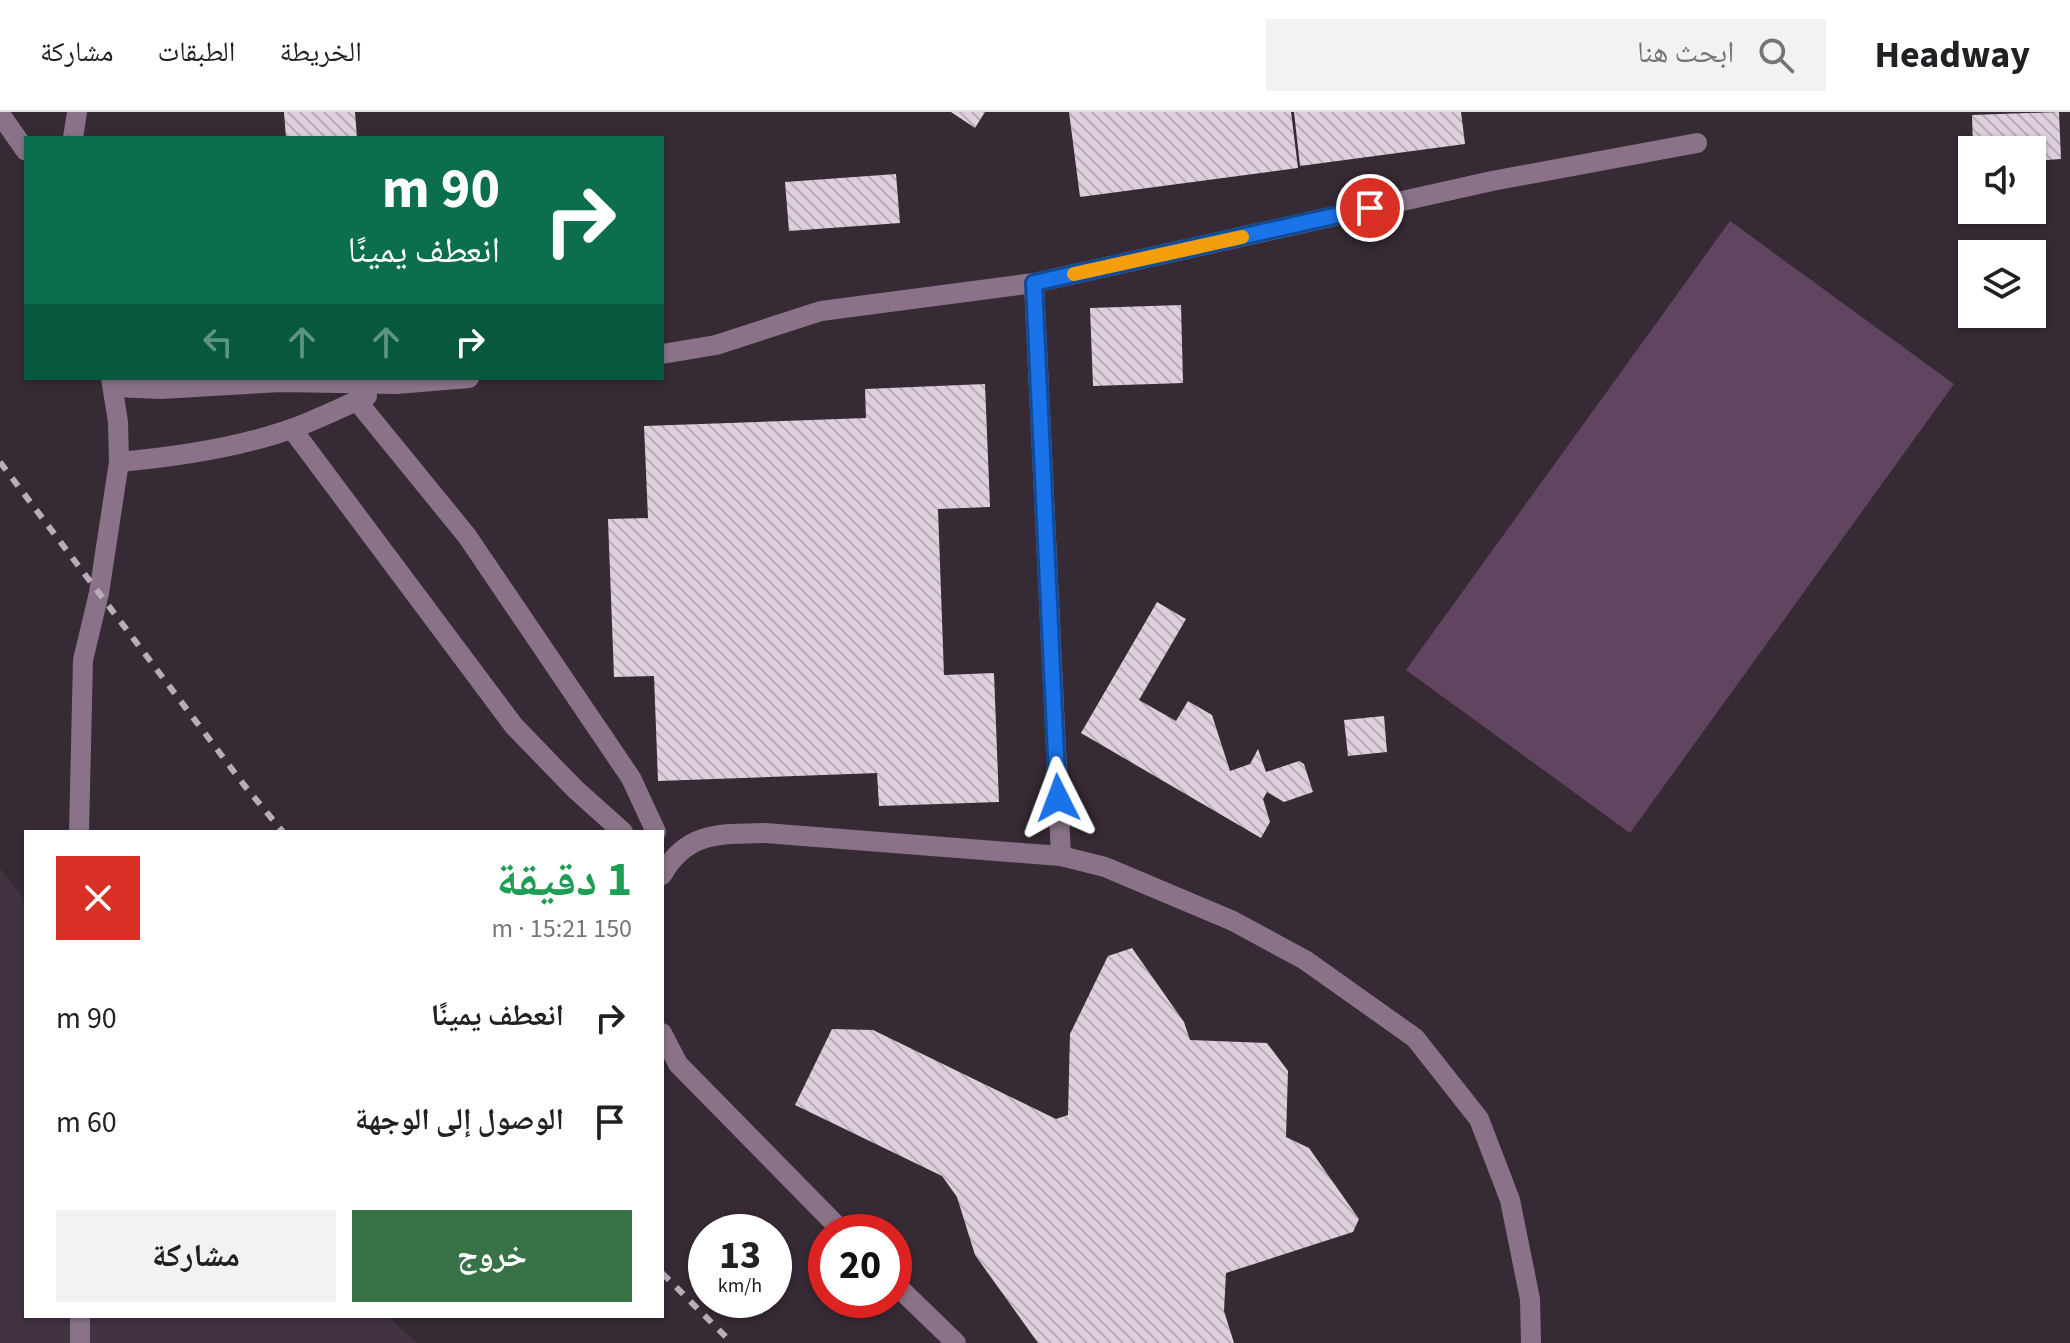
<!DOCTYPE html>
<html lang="ar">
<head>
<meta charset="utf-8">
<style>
	body { margin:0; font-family:"Source Sans 3","Noto Naskh Arabic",sans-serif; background:#f2f2f2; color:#202124; direction:rtl; height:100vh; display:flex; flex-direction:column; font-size:30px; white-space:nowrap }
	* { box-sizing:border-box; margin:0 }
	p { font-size:26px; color:#757577 }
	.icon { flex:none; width:44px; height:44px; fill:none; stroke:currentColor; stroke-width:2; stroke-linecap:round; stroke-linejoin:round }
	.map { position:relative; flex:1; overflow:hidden; direction:ltr }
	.drawer { position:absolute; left:24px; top:718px; width:640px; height:488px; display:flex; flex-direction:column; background:#fff; border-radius:0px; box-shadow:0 2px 6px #0004; direction:rtl }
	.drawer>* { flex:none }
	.banner { position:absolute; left:24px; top:24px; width:640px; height:244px; border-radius:0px; box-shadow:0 2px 6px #0004; direction:rtl; background:#0b6e4f; color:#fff; overflow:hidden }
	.tools { position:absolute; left:1958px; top:24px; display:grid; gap:16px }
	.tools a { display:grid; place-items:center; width:88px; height:88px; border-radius:0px; background:#fff; box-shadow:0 2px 6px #0004; font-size:40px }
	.speed { position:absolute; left:688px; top:1102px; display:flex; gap:16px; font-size:40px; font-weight:700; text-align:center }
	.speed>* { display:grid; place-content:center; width:104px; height:104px; border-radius:50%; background:#fff; box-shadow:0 2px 6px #0004; line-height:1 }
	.speed small { font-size:20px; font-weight:400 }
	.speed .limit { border:12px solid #d22; background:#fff; color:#111 }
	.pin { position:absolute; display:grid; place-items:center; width:68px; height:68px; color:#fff; margin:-34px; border:4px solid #fff; border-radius:50%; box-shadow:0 2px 8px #0007 }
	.me { position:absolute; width:88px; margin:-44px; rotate:357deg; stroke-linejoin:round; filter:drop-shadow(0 0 6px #0008) }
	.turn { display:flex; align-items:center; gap:28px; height:168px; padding:0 32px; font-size:36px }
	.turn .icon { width:104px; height:104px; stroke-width:2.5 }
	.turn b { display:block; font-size:56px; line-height:68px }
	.lanes { display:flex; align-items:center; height:76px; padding:0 32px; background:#0003; justify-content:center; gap:40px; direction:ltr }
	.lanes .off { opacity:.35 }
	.round { display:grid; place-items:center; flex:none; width:84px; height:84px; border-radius:0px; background:#f2f2f2 }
	.head { display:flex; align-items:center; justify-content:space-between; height:136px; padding:0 32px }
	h1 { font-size:48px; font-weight:700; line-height:60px; color:#1e9e55 }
	.primary-button { display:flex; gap:16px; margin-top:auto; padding:16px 32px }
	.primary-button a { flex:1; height:92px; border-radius:0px; background:#387247; color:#fff; font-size:32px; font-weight:700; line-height:92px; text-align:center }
	.primary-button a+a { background:#f2f2f2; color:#202124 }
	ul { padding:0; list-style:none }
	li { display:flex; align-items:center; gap:24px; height:104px; padding:0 32px }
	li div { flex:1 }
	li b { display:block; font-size:30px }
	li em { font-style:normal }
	header { display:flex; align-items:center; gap:48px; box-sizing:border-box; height:112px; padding:0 40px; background:#fff; border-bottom:2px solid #e0e0e0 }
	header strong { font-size:38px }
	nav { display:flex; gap:44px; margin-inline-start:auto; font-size:28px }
	.search { width:560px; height:72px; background:#f2f2f2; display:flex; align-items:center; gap:20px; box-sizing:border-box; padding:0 28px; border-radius:0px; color:#757577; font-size:30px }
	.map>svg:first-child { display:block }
	.built { fill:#423341 }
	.grass { fill:#614560 }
	.building { fill:url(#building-back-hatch) }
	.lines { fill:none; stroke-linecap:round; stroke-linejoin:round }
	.minor { stroke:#8a7389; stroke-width:20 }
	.rail { stroke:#b7aeb6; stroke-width:6; stroke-dasharray:10 10; stroke-linecap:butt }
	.route-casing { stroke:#114b97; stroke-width:20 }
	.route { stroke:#1a73e8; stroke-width:14 }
	.slow { stroke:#f59e0b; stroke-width:14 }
</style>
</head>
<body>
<header>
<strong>Headway</strong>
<div class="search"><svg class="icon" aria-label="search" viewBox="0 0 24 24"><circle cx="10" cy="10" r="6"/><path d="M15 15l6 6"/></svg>ابحث هنا</div>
<nav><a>الخريطة</a><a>الطبقات</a><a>مشاركة</a></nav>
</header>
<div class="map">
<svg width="2070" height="1231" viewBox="0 0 2070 1231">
	<defs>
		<pattern id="building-back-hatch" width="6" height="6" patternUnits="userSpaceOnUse" patternTransform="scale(2)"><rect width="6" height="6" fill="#decfdd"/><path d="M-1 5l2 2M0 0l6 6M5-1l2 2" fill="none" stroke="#b8acb8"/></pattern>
	</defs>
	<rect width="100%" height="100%" fill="#362a35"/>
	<polygon class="built" points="0,756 26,789 26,1204 388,1204 417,1231 0,1231"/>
	<polygon class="grass" points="1730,109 1954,272 1630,721 1406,558"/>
	<g class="building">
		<polygon points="284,0 355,0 357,26 286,26"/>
		<polygon points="951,0 985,0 975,16"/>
		<polygon points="1069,0 1291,0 1298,56 1080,85"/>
		<polygon points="1294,0 1461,0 1465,32 1300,54"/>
		<polygon points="2059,0 2061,47 2032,49 2032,38 1973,38 1972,3"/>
		<polygon points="896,62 900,111 789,119 785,70"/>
		<polygon points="1181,193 1183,271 1093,274 1090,196"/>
		<polygon points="985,272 990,395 938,397 944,563 994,561 999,690 879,694 877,661 658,669 654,564 614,565 608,407 648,406 644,314 866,306 865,277"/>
		<polygon points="1157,490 1186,507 1139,588 1176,609 1188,589 1212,603 1230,659 1250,652 1258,637 1266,660 1299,649 1304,652 1313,680 1284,690 1267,680 1263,687 1270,710 1261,726 1081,621"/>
		<polygon points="1384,604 1387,640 1348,644 1344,608"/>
		<polygon points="1132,836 1184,910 1190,928 1267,931 1288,959 1286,1025 1309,1036 1359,1107 1353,1120 1226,1161 1224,1199 1234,1231 1038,1231 975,1143 957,1085 942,1064 795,993 832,917 873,918 1056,1007 1068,1003 1070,922 1108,844"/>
	</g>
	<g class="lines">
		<g class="minor">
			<polyline points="0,2 26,39"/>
			<polyline points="73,26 77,0"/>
			<polyline points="1034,171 1061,744"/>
			<polyline points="662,242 716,233 821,199 1034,171 1492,69 1697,31"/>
			<polyline points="113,275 161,277 281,270 396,272 469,266"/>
			<polyline points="357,289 467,424 631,666 656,720"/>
			<polyline points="292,317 514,614 575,677 623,720"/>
			<path d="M119 350C175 345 241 335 294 316 318 307 343 295 367 284"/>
			<polyline points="79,720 83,548 99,481 119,350 118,310 111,266"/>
			<path d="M662 763C687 719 720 722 765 721L1061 744 1105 755 1233 809 1305 848 1415 926 1479 1007 1510 1088 1530 1187 1531 1231"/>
			<polyline points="662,921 678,952 843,1120"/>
			<polyline points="894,1171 956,1231"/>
			<polyline points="80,1204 80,1231"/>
		</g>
		<g class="rail">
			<polyline points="0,350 244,673 283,720"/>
			<polyline points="662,1161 732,1231"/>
		</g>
	</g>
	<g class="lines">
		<defs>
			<polyline id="route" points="1058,686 1034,171 1370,96"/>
		</defs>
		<use href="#route" class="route-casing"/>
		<use href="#route" class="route"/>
		<polyline class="slow" points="1074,162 1242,125"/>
	</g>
</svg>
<div class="tools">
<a><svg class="icon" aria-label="sound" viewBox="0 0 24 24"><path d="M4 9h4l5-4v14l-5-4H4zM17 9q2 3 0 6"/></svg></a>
<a><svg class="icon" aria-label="layers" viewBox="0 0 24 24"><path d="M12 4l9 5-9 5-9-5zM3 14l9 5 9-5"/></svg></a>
</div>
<div class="speed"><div>13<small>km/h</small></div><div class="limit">20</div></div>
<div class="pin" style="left:1370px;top:96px;background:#d93025"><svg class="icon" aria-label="arrive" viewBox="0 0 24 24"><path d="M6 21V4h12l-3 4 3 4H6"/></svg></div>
<svg class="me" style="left:1058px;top:686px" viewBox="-20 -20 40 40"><path d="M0-17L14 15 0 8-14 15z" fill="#1a73e8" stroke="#fff" stroke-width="4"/></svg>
<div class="banner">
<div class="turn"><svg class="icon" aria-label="right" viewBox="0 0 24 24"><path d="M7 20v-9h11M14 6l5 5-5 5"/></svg><div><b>90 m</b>انعطف يمينًا</div></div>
<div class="lanes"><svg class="icon off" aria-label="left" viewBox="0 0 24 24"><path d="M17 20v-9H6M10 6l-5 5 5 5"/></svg><svg class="icon off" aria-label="ahead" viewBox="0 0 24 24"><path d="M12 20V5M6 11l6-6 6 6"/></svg><svg class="icon off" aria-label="ahead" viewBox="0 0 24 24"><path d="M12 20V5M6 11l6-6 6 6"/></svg><svg class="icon" aria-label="right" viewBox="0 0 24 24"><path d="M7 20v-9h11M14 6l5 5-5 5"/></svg></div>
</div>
<section class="drawer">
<div class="head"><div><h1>1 دقيقة</h1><p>150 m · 15:21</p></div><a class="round" style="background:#d93025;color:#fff"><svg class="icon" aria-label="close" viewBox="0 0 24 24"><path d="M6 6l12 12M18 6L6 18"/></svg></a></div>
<ul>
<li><svg class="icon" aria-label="right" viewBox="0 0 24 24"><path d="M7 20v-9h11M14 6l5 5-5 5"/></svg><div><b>انعطف يمينًا</b></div><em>90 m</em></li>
<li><svg class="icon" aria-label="arrive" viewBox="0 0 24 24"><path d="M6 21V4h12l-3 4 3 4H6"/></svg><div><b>الوصول إلى الوجهة</b></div><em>60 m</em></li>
</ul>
<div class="primary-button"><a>خروج</a><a>مشاركة</a></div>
</section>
</div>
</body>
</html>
